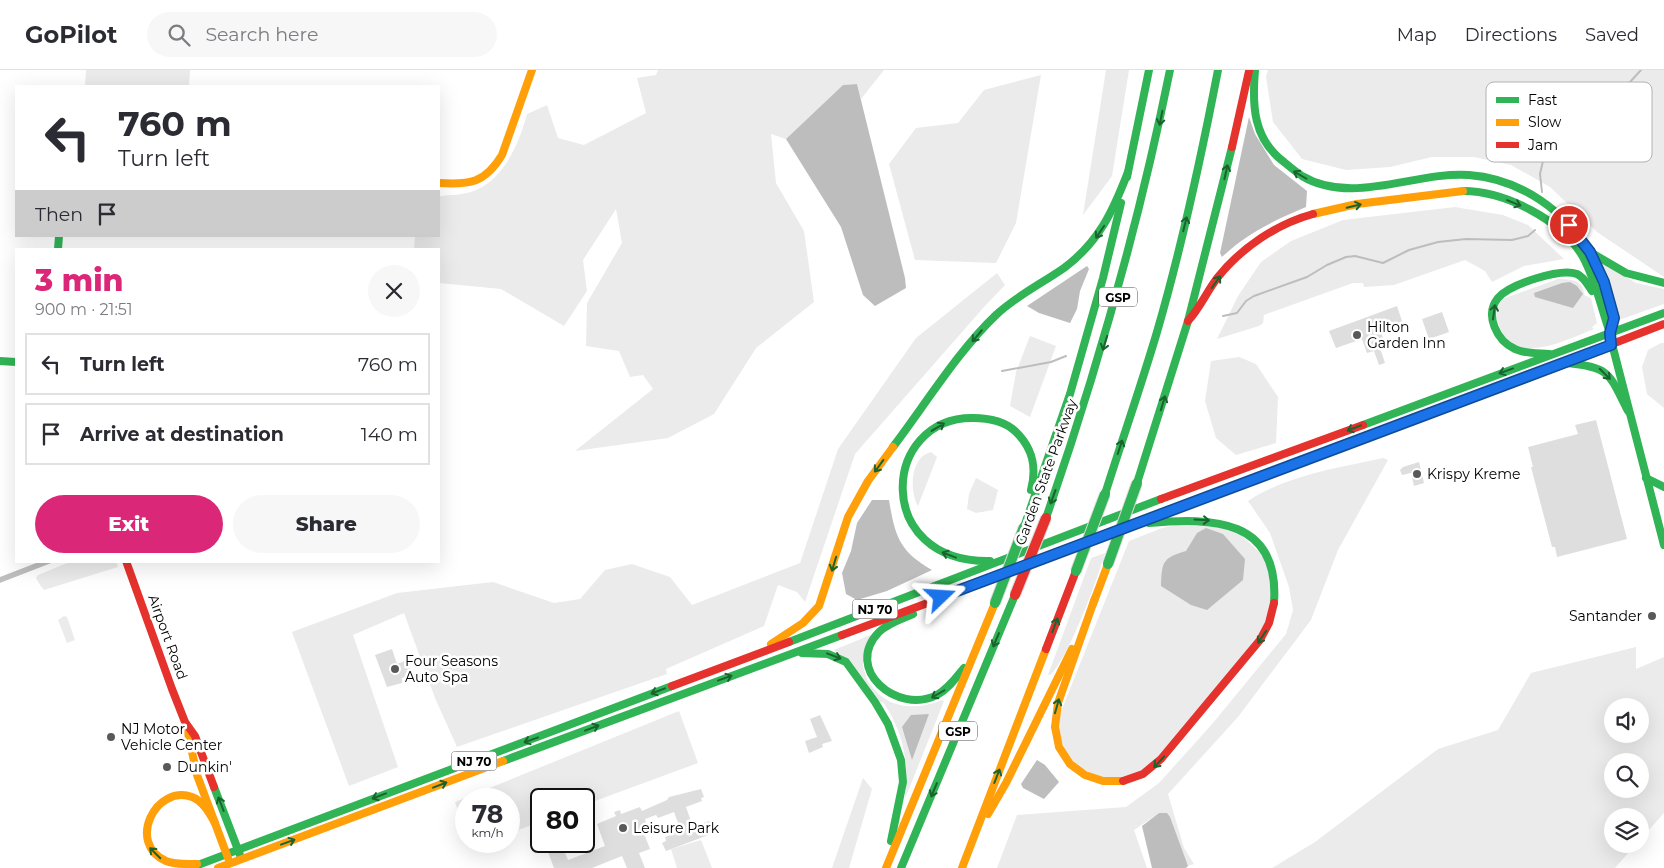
<!DOCTYPE html>
<html lang="en">
<head>
<meta charset="utf-8">
<style>
	body { margin:0; font-family:Montserrat,sans-serif; background:#f7f7f7; color:#2b2b33; height:100vh; display:flex; flex-direction:column; font-size:19px; white-space:nowrap }
	* { box-sizing:border-box; margin:0 }
	p { font-size:16px; color:#7c7c81 }
	.icon { flex:none; width:28px; height:28px; fill:none; stroke:currentColor; stroke-width:2; stroke-linecap:round; stroke-linejoin:round }
	.map { position:relative; flex:1; overflow:hidden }
	.sheet { position:absolute; left:15px; top:178px; width:425px; height:315px; display:flex; flex-direction:column; background:#fff; border-radius:0px; box-shadow:0 5px 20px #0002 }
	.sheet>* { flex:none }
	.hud { position:absolute; left:15px; top:15px; width:425px; height:152px; border-radius:0px; box-shadow:0 5px 20px #0002; background:#fff; color:#2b2b33; overflow:hidden }
	.controls { position:absolute; left:1604px; top:628px; display:grid; gap:10px }
	.controls a { display:grid; place-items:center; width:45px; height:45px; border-radius:50%; background:#fff; box-shadow:0 5px 20px #0002; font-size:25px }
	.speed { position:absolute; left:455px; top:718px; display:flex; gap:10px; font-size:25px; font-weight:700; text-align:center }
	.speed>* { display:grid; place-content:center; width:65px; height:65px; border-radius:50%; background:#fff; box-shadow:0 5px 20px #0002; line-height:1 }
	.speed small { font-size:12px; font-weight:400 }
	.speed .limit { border:2px solid #111; border-radius:8px; background:#fff; color:#111 }
	.pin { position:absolute; display:grid; place-items:center; width:42px; height:42px; color:#fff; margin:-21px; border:2px solid #fff; border-radius:50%; box-shadow:0 1px 5px #0007 }
	.me { position:absolute; width:55px; margin:-28px; rotate:70deg; stroke-linejoin:round; filter:drop-shadow(0 0 4px #0008) }
	.turn { display:flex; align-items:center; gap:18px; height:105px; padding:0 20px; font-size:22px }
	.turn .icon { width:65px; height:65px; stroke-width:2.5 }
	.turn b { display:block; font-size:35px; line-height:42px }
	.then { display:flex; align-items:center; height:48px; padding:0 20px; background:#0003; gap:10px; font-size:19px }
	.round { display:grid; place-items:center; flex:none; width:52px; height:52px; border-radius:26px; background:#f7f7f7 }
	.overview { display:flex; align-items:center; justify-content:space-between; height:85px; padding:0 20px }
	h1 { font-size:30px; font-weight:800; line-height:38px; color:#db2777 }
	.cta { display:flex; gap:10px; margin-top:auto; padding:10px 20px }
	.cta a { flex:1; height:58px; border-radius:30px; background:#db2777; color:#fff; font-size:20px; font-weight:800; line-height:58px; text-align:center }
	.cta a+a { background:#f7f7f7; color:#2b2b33 }
	ul { padding:0; list-style:none }
	li { display:flex; align-items:center; gap:15px; height:62px; margin:0 10px 8px; padding:0 10px; border:2px solid #e1e1e2; border-radius:0px }
	li div { flex:1 }
	li b { display:block; font-size:19px }
	li em { font-style:normal }
	header { display:flex; align-items:center; gap:30px; box-sizing:border-box; height:70px; padding:0 25px; background:#fff; border-bottom:1px solid #e1e1e2 }
	header strong { font-size:24px }
	nav { display:flex; gap:28px; margin-inline-start:auto; font-size:18px }
	.search { width:350px; height:45px; background:#f7f7f7; display:flex; align-items:center; gap:12px; box-sizing:border-box; padding:0 18px; border-radius:28px; color:#7c7c81; font-size:19px }
	.map>svg:first-child { display:block }
	.green { fill:#ebebeb; fill-rule:evenodd }
	.water { fill:#bdbdbd }
	.lines { fill:none; stroke-linecap:round; stroke-linejoin:round }
	.stream { stroke:#bdbdbd; stroke-width:2 }
	.building { fill:#dedede }
	.street { stroke:#bebebe; stroke-width:5.5 }
	.fast { stroke:#30b455; stroke-width:8 }
	.slow { stroke:#ff9f0a; stroke-width:8 }
	.jam { stroke:#e5322d; stroke-width:8 }
	.fast-bridge-casing { stroke:#dbdbdb; stroke-width:12; stroke-linecap:butt }
	.jam-bridge-casing { stroke:#dbdbdb; stroke-width:12; stroke-linecap:butt }
	.fast-bridge { stroke:#30b455; stroke-width:10 }
	.jam-bridge { stroke:#e5322d; stroke-width:10 }
	.oneway { stroke:#1a632f }
	.route-casing { stroke:#114b97; stroke-width:12 }
	.route { stroke:#1a73e8; stroke-width:9 }
	.poi-dot { fill:#595959; stroke:#fff; stroke-width:2 }
	.labels { text-anchor:middle; dominant-baseline:central; stroke-width:5; stroke-linejoin:round; paint-order:stroke }
	.shield { fill:#fff; stroke:#4c4c4c; stroke-width:1 }
	.shield-label { font-size:12px; font-weight:bold; fill:#000 }
	.poi-label { font-size:14px; fill:#000; stroke:#fff; text-anchor:start }
	.street-label { font-size:14px; fill:#000; stroke:#fff }
	.key { fill:#fff; stroke:#b2b2b2; stroke-width:1 }
	.key-label { font-size:14px; fill:#000 }
</style>
</head>
<body>
<header>
<strong>GoPilot</strong>
<div class="search"><svg class="icon" aria-label="search" viewBox="0 0 24 24"><circle cx="10" cy="10" r="6"/><path d="M15 15l6 6"/></svg>Search here</div>
<nav><a>Map</a><a>Directions</a><a>Saved</a></nav>
</header>
<div class="map">
<svg width="1664" height="798" viewBox="0 0 1664 798">
	<rect width="100%" height="100%" fill="#fff"/>
	<g class="green">
		<polygon points="86,0 190,0 189,16 85,16"/>
		<path d="M658 0H884L861 29 857 14 843 15 786 69 771 64 776 113 804 161 814 232 756 278 714 344 668 368 575 381 653 319 643 305 630 307 619 281 586 276 587 233 622 173 616 139 583 190 587 221 564 256 501 219 439 213V179H414L415 166H439V126C450 125 464 125 474 121 504 109 519 74 527 44L547 35 558 68 584 75 646 43 637 8 656 5Z"/>
		<polygon points="1106,0 1129,0 1112,106 1083,145"/>
		<polygon points="1268,0 1664,0 1664,207 1597,162 1550,117 1511,95 1474,87 1432,87 1390,97 1346,100 1302,89 1273,52 1266,7"/>
		<polygon points="1041,5 1016,153 996,193 915,190 889,94 916,58 958,53 984,20"/>
		<polygon points="1455,137 1503,145 1528,155 1564,189 1524,196 1492,212 1485,201 1465,190 1394,215 1364,217 1363,213 1353,213 1264,245 1263,253 1259,256 1217,269 1238,226 1261,192 1291,171 1343,150"/>
		<polygon points="1600,192 1636,213 1664,219 1664,234 1619,250"/>
		<polygon points="997,203 1005,215 984,237 855,384 805,532 797,522 778,515 764,556 666,599 667,604 457,677 435,628 404,543 353,565 398,697 349,716 292,562 397,523 493,512 554,533 580,529 605,500 632,494 670,507 692,535 800,493 838,379 916,268"/>
		<path d="M1558 209C1570 209 1585 210 1584 225L1591 228 1597 253 1592 257 1594 259C1568 269 1516 297 1500 258 1495 247 1495 239 1502 229Z"/>
		<polygon points="1030,266 1056,276 1030,347 1010,336 1016,302"/>
		<polygon points="1661,273 1664,273 1664,338 1647,324 1642,297 1648,280"/>
		<polygon points="1239,287 1256,294 1278,327 1276,373 1236,385 1216,368 1205,331 1211,291"/>
		<path d="M931 382 937 387 918 436C911 424 910 399 921 388 923 385 928 383 931 382Z"/>
		<path d="M1383 388 1388 390 1338 480 1311 550 1238 647 1168 724 1184 778 1194 794 1188 796 1159 743 1134 760 1147 798H997L1017 745 1126 737 1159 713 1213 653 1286 564 1293 540 1289 517 1270 463 1248 431C1287 405 1338 398 1383 388Z"/>
		<polygon points="976,408 998,420 993,440 976,443 967,439 969,424"/>
		<polygon points="1181,454 1211,454 1240,464 1261,484 1268,498 1273,531 1264,560 1160,687 1134,707 1102,709 1076,695 1065,679 1059,663 1060,644 1129,471 1162,458"/>
		<path d="M1105 483C1097 510 1069 587 1050 605H1048L1091 488Z"/>
		<polygon points="72,491 116,491 118,497 44,520 40,515 36,508 38,505"/>
		<polygon points="64,546 67,547 75,570 67,573 58,550"/>
		<path d="M873 564C870 572 864 581 863 590 862 596 865 603 867 609 883 638 913 642 942 630L944 631 905 729C909 692 904 663 883 632L881 633 834 580Z"/>
		<path d="M1636 577V599L1664 587V743L1640 770V746H1612V774H1636L1615 798H1272L1315 772 1438 679 1498 660 1531 603ZM1612 636H1640V664H1612ZM1612 691H1640V719H1612Z"/>
		<polygon points="679,641 698,693 584,735 584,729 541,729 541,752 509,763 509,729 466,729 466,767 455,732"/>
		<polygon points="863,708 872,719 849,798 832,798"/>
		<polygon points="701,770 712,798 677,798 671,779"/>
	</g>
	<g class="water">
		<polygon points="857,14 905,208 906,218 875,236 863,225 841,157 786,69 843,15"/>
		<path d="M1249 47 1255 64 1274 95 1307 121 1306 137C1275 150 1247 163 1222 187L1220 183Z"/>
		<polygon points="1087,196 1089,199 1080,221 1077,239 1070,253 1039,243 1027,236"/>
		<polygon points="1570,212 1577,216 1583,224 1573,238 1535,227 1534,223 1562,213"/>
		<path d="M872 430H889C895 466 899 481 932 500L887 521 857 530 846 524 842 503 851 481 857 453Z"/>
		<path d="M1206 458 1223 464 1245 489 1243 510 1207 540 1191 535 1161 516C1162 492 1162 488 1186 481L1197 463Z"/>
		<polygon points="929,644 912,690 902,657 911,645"/>
		<polygon points="1037,690 1045,695 1059,712 1044,729 1023,718 1021,714"/>
		<polygon points="1159,743 1167,743 1170,747 1188,796 1186,798 1152,798 1142,756"/>
	</g>
	<g class="lines">
		<g class="stream">
			<polyline points="1542,122 1540,104 1548,69 1553,60 1619,24 1641,0"/>
			<polyline points="1223,246 1237,243 1246,231 1254,226 1307,207 1327,195 1346,187 1355,186 1383,193 1409,180 1438,172 1466,169 1512,170 1528,166 1535,160"/>
			<polyline points="1002,301 1051,292 1066,286"/>
		</g>
	</g>
	<g class="building">
		<polygon points="1397,236 1403,254 1381,262 1386,276 1380,278 1385,293 1379,295 1374,281 1367,283 1362,269 1336,278 1329,261"/>
		<polygon points="1442,242 1449,262 1429,269 1422,249"/>
		<polygon points="1596,350 1627,469 1557,487 1555,477 1552,477 1531,397 1533,397 1528,377 1578,364 1575,355"/>
		<polygon points="1419,392 1424,413 1414,416 1411,403 1402,405 1400,400 1403,397"/>
		<polygon points="392,579 397,594 407,590 412,604 402,608 402,613 387,617 375,585"/>
		<polygon points="820,645 832,671 822,674 823,677 809,683 805,671 817,667 810,649"/>
		<polygon points="701,719 704,727 701,728 702,731 686,737 693,757 709,751 711,754 714,753 717,761 711,764 666,781 662,773 666,771 665,767 681,761 674,742 658,748 656,745 645,749 648,759 643,761 650,779 639,783 645,798 627,798 622,786 592,798 554,798 544,771 560,771 568,790 605,776 597,754 616,746 614,742 620,740 621,744 640,737 642,741 667,730 669,727"/>
	</g>
	<g class="lines">
		<polyline class="street" points="0,510 49,491"/>
		<g class="fast">
			<path d="M1255 0C1252 35 1253 69 1284 92 1290 97 1296 102 1302 106 1352 136 1416 101 1469 105 1521 109 1566 141 1591 185 1604 208 1618 237 1610 263"/>
			<polyline points="1127,107 1149,0"/>
			<path d="M1463 121C1505 121 1562 150 1583 187 1596 211 1601 238 1610 263"/>
			<polyline points="58,179 59,166"/>
			<polyline points="1590,182 1626,203 1664,213"/>
			<polyline points="1611,270 1664,475"/>
			<path d="M1549 284C1538 283 1525 284 1515 279 1497 271 1484 245 1498 228 1510 214 1560 198 1577 204 1584 207 1588 215 1592 221"/>
			<polyline points="0,291 16,292"/>
			<path d="M1567 293C1611 297 1609 304 1628 341"/>
			<polyline points="1363,355 1664,243"/>
			<path d="M893 377C925 335 958 281 996 245 1016 226 1041 214 1064 198 1099 172 1113 141 1128 102"/>
			<polyline points="1646,408 1664,417"/>
			<polyline points="1137,413 1188,251 1232,77"/>
			<path d="M1105 424C1122 370 1141 316 1157 262 1182 176 1201 88 1218 0"/>
			<path d="M1046 448C1097 301 1139 153 1170 0"/>
			<path d="M1149 453C1213 447 1280 449 1274 533"/>
			<polyline points="1024,457 1070,324 1103,208 1121,133"/>
			<path d="M990 491C872 493 881 347 973 348 989 348 1004 351 1015 361 1033 378 1037 397 1031 420"/>
			<polyline points="949,525 1581,286"/>
			<path d="M913 544C902 549 888 553 879 562 843 599 897 645 937 625 948 619 956 608 964 598"/>
			<polyline points="789,572 1161,429"/>
			<polyline points="802,583 828,584 846,592 875,632 888,654 901,690 903,712 891,771"/>
			<polyline points="503,691 842,565"/>
			<polyline points="214,717 240,785"/>
			<polyline points="190,798 672,616"/>
			<polyline points="901,798 1015,525"/>
		</g>
		<g class="slow">
			<path d="M439 113C470 115 485 113 502 85L532 0"/>
			<polyline points="1313,144 1357,134 1463,121"/>
			<polyline points="1095,528 1058,633 1055,657 1059,677 1070,694 1085,705 1103,711 1123,711"/>
			<polyline points="1093,534 1108,494"/>
			<polyline points="771,574 803,553 819,536 848,447 868,411 893,377"/>
			<polyline points="186,654 197,705 228,788"/>
			<polyline points="988,744 1006,713 1072,579"/>
			<path d="M197 794C187 794 176 795 166 791 126 773 156 714 192 727 203 731 210 744 215 753"/>
			<polyline points="218,798 503,691"/>
			<polyline points="886,798 995,533"/>
			<polyline points="962,798 1046,579"/>
		</g>
		<g class="jam">
			<polyline points="1232,77 1249,1"/>
			<path d="M1188 251C1200 238 1207 221 1218 207 1242 177 1277 154 1313 144"/>
			<polyline points="1581,286 1664,254"/>
			<polyline points="1161,429 1363,355"/>
			<polyline points="126,491 172,619 185,652 195,666 214,717"/>
			<polyline points="842,565 949,525"/>
			<polyline points="1046,579 1076,501"/>
			<polyline points="672,616 789,572"/>
			<polyline points="1123,711 1143,704 1161,689 1260,570 1269,553 1274,533"/>
		</g>
		<defs>
			<g id="fast-bridge">
				<polyline points="1108,494 1137,413"/>
				<polyline points="1076,501 1105,424"/>
				<polyline points="995,533 1024,457"/>
			</g>
			<polyline id="jam-bridge" points="1015,525 1046,448"/>
		</defs>
		<use href="#fast-bridge" class="fast-bridge-casing"/>
		<use href="#jam-bridge" class="jam-bridge-casing"/>
		<use href="#fast-bridge" class="fast-bridge"/>
		<use href="#jam-bridge" class="jam-bridge"/>
	</g>
	<defs><path id="oneway-shaft" d="M-6 0H5M1.5-3L5.5 0L1.5 3" fill="none" stroke-width="1.6" stroke-linecap="round" stroke-linejoin="round" transform="scale(1.25)"/></defs>
	<g class="oneway">
		<use href="#oneway-shaft" transform="translate(1161 48) rotate(101)"/>
		<use href="#oneway-shaft" transform="translate(1226 102) rotate(-77)"/>
		<use href="#oneway-shaft" transform="translate(1300 105) rotate(-150)"/>
		<use href="#oneway-shaft" transform="translate(1514 133) rotate(22)"/>
		<use href="#oneway-shaft" transform="translate(1354 136) rotate(-13)"/>
		<use href="#oneway-shaft" transform="translate(1185 154) rotate(-76)"/>
		<use href="#oneway-shaft" transform="translate(1100 162) rotate(124)"/>
		<use href="#oneway-shaft" transform="translate(1216 212) rotate(-54)"/>
		<use href="#oneway-shaft" transform="translate(1494 242) rotate(-82)"/>
		<use href="#oneway-shaft" transform="translate(977 266) rotate(130)"/>
		<use href="#oneway-shaft" transform="translate(1105 273) rotate(107)"/>
		<use href="#oneway-shaft" transform="translate(1506 301) rotate(160)"/>
		<use href="#oneway-shaft" transform="translate(1605 304) rotate(45)"/>
		<use href="#oneway-shaft" transform="translate(1163 333) rotate(-73)"/>
		<use href="#oneway-shaft" transform="translate(938 357) rotate(-31)"/>
		<use href="#oneway-shaft" transform="translate(1354 358) rotate(159)"/>
		<use href="#oneway-shaft" transform="translate(1120 377) rotate(-72)"/>
		<use href="#oneway-shaft" transform="translate(879 396) rotate(126)"/>
		<use href="#oneway-shaft" transform="translate(1053 427) rotate(110)"/>
		<use href="#oneway-shaft" transform="translate(1202 450) rotate(3)"/>
		<use href="#oneway-shaft" transform="translate(949 485) rotate(-159)"/>
		<use href="#oneway-shaft" transform="translate(834 494) rotate(107)"/>
		<use href="#oneway-shaft" transform="translate(1055 555) rotate(-69)"/>
		<use href="#oneway-shaft" transform="translate(1262 567) rotate(124)"/>
		<use href="#oneway-shaft" transform="translate(996 570) rotate(113)"/>
		<use href="#oneway-shaft" transform="translate(834 586) rotate(21)"/>
		<use href="#oneway-shaft" transform="translate(725 608) rotate(-20)"/>
		<use href="#oneway-shaft" transform="translate(658 621) rotate(159)"/>
		<use href="#oneway-shaft" transform="translate(938 624) rotate(150)"/>
		<use href="#oneway-shaft" transform="translate(1057 636) rotate(-74)"/>
		<use href="#oneway-shaft" transform="translate(592 658) rotate(-21)"/>
		<use href="#oneway-shaft" transform="translate(531 670) rotate(160)"/>
		<use href="#oneway-shaft" transform="translate(1159 692) rotate(133)"/>
		<use href="#oneway-shaft" transform="translate(997 706) rotate(-69)"/>
		<use href="#oneway-shaft" transform="translate(440 715) rotate(-21)"/>
		<use href="#oneway-shaft" transform="translate(934 720) rotate(113)"/>
		<use href="#oneway-shaft" transform="translate(379 726) rotate(159)"/>
		<use href="#oneway-shaft" transform="translate(221 734) rotate(-111)"/>
		<use href="#oneway-shaft" transform="translate(288 772) rotate(-20)"/>
		<use href="#oneway-shaft" transform="translate(155 783) rotate(-135)"/>
	</g>
	<g class="lines">
		<defs>
			<polyline id="route" points="941,527 1611,275 1610,263 1614,248 1604,212 1590,182 1569,155"/>
		</defs>
		<use href="#route" class="route-casing"/>
		<use href="#route" class="route"/>
	</g>
	<g class="poi-dot">
		<circle cx="1357" cy="265" r="5"/>
		<circle cx="1417" cy="404" r="5"/>
		<circle cx="1652" cy="546" r="5"/>
		<circle cx="395" cy="599" r="5"/>
		<circle cx="111" cy="667" r="5"/>
		<circle cx="167" cy="697" r="5"/>
		<circle cx="623" cy="758" r="5"/>
	</g>
	<g class="labels">
		<g class="shield">
			<rect x="1099" y="217.5" width="38" height="19" rx="4"/>
			<rect x="852.5" y="529.5" width="45" height="19" rx="4"/>
			<rect x="939" y="651.5" width="38" height="19" rx="4"/>
			<rect x="451.5" y="681.5" width="45" height="19" rx="4"/>
		</g>
		<g class="shield-label">
			<text x="1118" y="227">GSP</text>
			<text x="875" y="539">NJ 70</text>
			<text x="958" y="661">GSP</text>
			<text x="474" y="691">NJ 70</text>
		</g>
		<g class="poi-label">
			<text x="1367" y="257">Hilton<tspan x="1367" dy="16">Garden Inn</tspan></text>
			<text x="1427" y="404">Krispy Kreme</text>
			<text x="1642" y="546" text-anchor="end">Santander</text>
			<text x="405" y="591">Four Seasons<tspan x="405" dy="16">Auto Spa</tspan></text>
			<text x="121" y="659">NJ Motor<tspan x="121" dy="16">Vehicle Center</tspan></text>
			<text x="177" y="697">Dunkin'</text>
			<text x="633" y="758">Leisure Park</text>
		</g>
		<g class="street-label">
			<text transform="translate(1046 402) rotate(-70)">Garden State Parkway</text>
			<text transform="translate(168 567) rotate(70)">Airport Road</text>
		</g>
	</g>
	<rect x="1486" y="12" width="166" height="80" rx="8" class="key"/>
	<rect x="1496" y="27" width="23" height="6" fill="#30b455"/>
	<rect x="1496" y="49" width="23" height="7" fill="#ff9f0a"/>
	<rect x="1496" y="72" width="23" height="6" fill="#e5322d"/>
	<g class="key-label">
		<text x="1528" y="35">Fast</text>
		<text x="1528" y="57">Slow</text>
		<text x="1528" y="80">Jam</text>
	</g>
</svg>
<div class="controls">
<a><svg class="icon" aria-label="sound" viewBox="0 0 24 24"><path d="M4 9h4l5-4v14l-5-4H4zM17 9q2 3 0 6"/></svg></a>
<a><svg class="icon" aria-label="search" viewBox="0 0 24 24"><circle cx="10" cy="10" r="6"/><path d="M15 15l6 6"/></svg></a>
<a><svg class="icon" aria-label="layers" viewBox="0 0 24 24"><path d="M12 4l9 5-9 5-9-5zM3 14l9 5 9-5"/></svg></a>
</div>
<div class="speed"><div>78<small>km/h</small></div><div class="limit">80</div></div>
<div class="pin" style="left:1569px;top:155px;background:#d93025"><svg class="icon" aria-label="arrive" viewBox="0 0 24 24"><path d="M6 21V4h12l-3 4 3 4H6"/></svg></div>
<svg class="me" style="left:941px;top:527px" viewBox="-20 -20 40 40"><path d="M0-17L14 15 0 8-14 15z" fill="#1a73e8" stroke="#fff" stroke-width="4"/></svg>
<div class="hud">
<div class="turn"><svg class="icon" aria-label="left" viewBox="0 0 24 24"><path d="M17 20v-9H6M10 6l-5 5 5 5"/></svg><div><b>760 m</b>Turn left</div></div>
<div class="then">Then<svg class="icon" aria-label="arrive" viewBox="0 0 24 24"><path d="M6 21V4h12l-3 4 3 4H6"/></svg></div>
</div>
<section class="sheet">
<div class="overview"><div><h1>3 min</h1><p>900 m · 21:51</p></div><a class="round"><svg class="icon" aria-label="close" viewBox="0 0 24 24"><path d="M6 6l12 12M18 6L6 18"/></svg></a></div>
<ul>
<li><svg class="icon" aria-label="left" viewBox="0 0 24 24"><path d="M17 20v-9H6M10 6l-5 5 5 5"/></svg><div><b>Turn left</b></div><em>760 m</em></li>
<li><svg class="icon" aria-label="arrive" viewBox="0 0 24 24"><path d="M6 21V4h12l-3 4 3 4H6"/></svg><div><b>Arrive at destination</b></div><em>140 m</em></li>
</ul>
<div class="cta"><a>Exit</a><a>Share</a></div>
</section>
</div>
</body>
</html>
